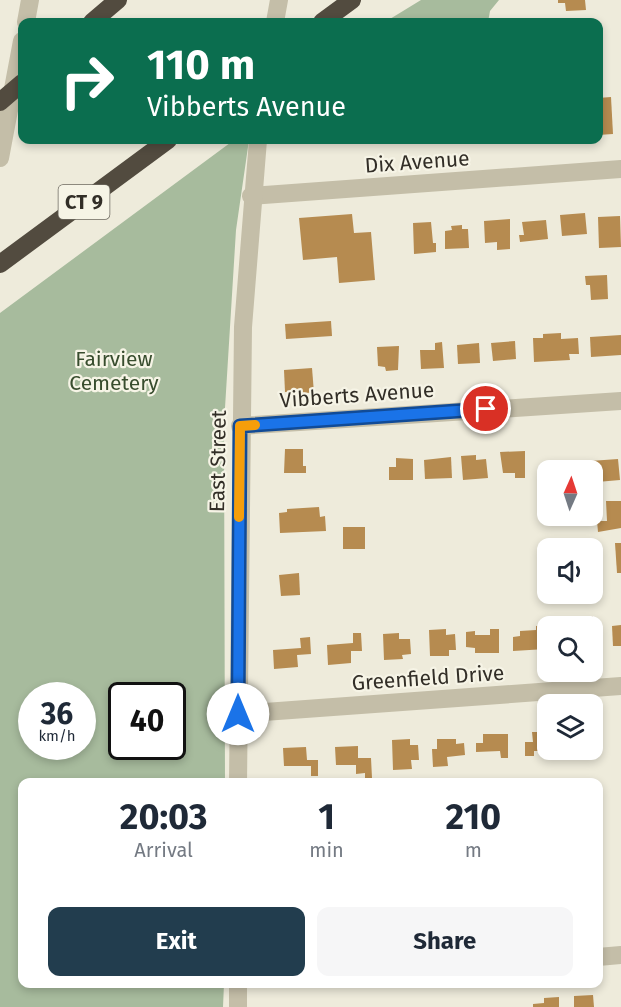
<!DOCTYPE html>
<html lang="en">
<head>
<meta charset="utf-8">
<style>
	body { margin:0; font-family:"Fira Sans",sans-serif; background:#f6f6f7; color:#1f2937; height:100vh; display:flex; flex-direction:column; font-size:22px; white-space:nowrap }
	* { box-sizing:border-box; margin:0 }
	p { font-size:20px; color:#747a83 }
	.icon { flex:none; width:33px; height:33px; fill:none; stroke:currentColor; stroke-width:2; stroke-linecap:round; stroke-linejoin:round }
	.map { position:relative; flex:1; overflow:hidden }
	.drawer { position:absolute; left:18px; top:778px; width:585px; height:210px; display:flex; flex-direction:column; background:#fff; border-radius:12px; box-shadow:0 3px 9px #0003 }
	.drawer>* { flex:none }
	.guide { position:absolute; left:18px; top:18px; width:585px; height:126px; border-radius:12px; box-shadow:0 3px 9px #0003; background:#0b6e4f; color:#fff; overflow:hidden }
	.needle { width:39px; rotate:3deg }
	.buttons { position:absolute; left:537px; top:460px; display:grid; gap:12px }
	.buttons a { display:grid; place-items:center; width:66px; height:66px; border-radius:12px; background:#fff; box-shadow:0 3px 9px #0003; font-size:30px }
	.speed { position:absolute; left:18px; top:682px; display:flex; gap:12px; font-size:30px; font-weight:700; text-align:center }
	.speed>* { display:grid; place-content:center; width:78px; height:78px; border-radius:50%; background:#fff; box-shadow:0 3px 9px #0003; line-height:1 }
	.speed small { font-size:15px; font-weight:400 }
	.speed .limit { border:3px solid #111; border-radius:9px; background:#fff; color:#111 }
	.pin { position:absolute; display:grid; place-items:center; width:51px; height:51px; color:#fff; margin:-26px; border:3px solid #fff; border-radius:50%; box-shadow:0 2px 6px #0007 }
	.me { position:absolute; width:66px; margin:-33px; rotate:0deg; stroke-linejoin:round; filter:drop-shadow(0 0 4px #0008) }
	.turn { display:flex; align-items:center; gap:21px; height:126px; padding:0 30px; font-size:27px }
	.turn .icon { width:78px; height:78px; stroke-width:2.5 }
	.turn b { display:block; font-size:42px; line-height:51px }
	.eta { display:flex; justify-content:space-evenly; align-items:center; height:102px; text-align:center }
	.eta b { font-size:36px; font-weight:700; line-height:42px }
	.action { display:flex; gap:12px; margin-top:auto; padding:12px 30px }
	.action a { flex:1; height:69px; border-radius:12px; background:#223d4e; color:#fff; font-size:24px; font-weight:700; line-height:69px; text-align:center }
	.action a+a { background:#f6f6f7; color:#1f2937 }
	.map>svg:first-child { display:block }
	.green { fill:#a7bb9d; fill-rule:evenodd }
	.building { fill:#b68b50 }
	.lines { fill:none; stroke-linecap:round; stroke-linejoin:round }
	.minor { stroke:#c4bea8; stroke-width:18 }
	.highway { stroke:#524b3f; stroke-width:18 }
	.highway-bridge { stroke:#524b3f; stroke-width:18 }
	.route-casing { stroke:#114b97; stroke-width:15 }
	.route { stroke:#1a73e8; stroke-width:10 }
	.slow { stroke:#f59e0b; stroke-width:10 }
	.labels { text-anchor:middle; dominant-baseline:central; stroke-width:4.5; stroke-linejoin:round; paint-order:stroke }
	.shield { fill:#f6f4e6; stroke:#6d6960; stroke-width:1.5 }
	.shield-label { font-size:20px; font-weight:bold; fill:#322e27 }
	.street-label { font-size:21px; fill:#322e27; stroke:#f6f4e6 }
	.park-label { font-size:21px; fill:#384d2e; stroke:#f6f4e6 }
</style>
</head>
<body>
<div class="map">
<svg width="621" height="1007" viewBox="0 0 621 1007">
	<rect width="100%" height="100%" fill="#eeebdb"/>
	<g class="green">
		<polygon points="421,0 499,0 490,11 488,22 385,22"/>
		<path d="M234 140H249L236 230 224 424 225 783H22V984H224L223 1007H0V313ZM32 696H82V747H32ZM122 696H172V747H122Z"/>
	</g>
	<g class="building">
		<polygon points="558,0 585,0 586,10 566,11 565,3 558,3"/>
		<polygon points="611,97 613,134 598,135 598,98"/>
		<polygon points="585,213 587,234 562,236 560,215"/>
		<polygon points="352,214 354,233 371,232 375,280 339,283 337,257 303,260 299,218"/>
		<polygon points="620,216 621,247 599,248 598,217"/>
		<polygon points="510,219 510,249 497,250 497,242 485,243 484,221"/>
		<polygon points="546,220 548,239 520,242 519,235 524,235 522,222"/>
		<polygon points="431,222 433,243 436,243 436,252 414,254 413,223"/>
		<polygon points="462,225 462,229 468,229 469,248 445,249 445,231 452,230 451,226"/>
		<polygon points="607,275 608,299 591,300 590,285 586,285 585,276"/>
		<polygon points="331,321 332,336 286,339 285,324"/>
		<polygon points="561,333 561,339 578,338 579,354 569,354 570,360 534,362 533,338 543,338 543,334"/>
		<polygon points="621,335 621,355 591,357 590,337"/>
		<polygon points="515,341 516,359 493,361 491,343"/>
		<polygon points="442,342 444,368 421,369 420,350 435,350 435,343"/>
		<polygon points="479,343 480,363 458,364 457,345"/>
		<polygon points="399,346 398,370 386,371 385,367 378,366 377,347"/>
		<polygon points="312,368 314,393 285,392 284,370"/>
		<polygon points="285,449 303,449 303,466 306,466 306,473 284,473"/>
		<polygon points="525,451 525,478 515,478 515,473 503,473 500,452"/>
		<polygon points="476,455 476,460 486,459 488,478 463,480 461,456"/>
		<polygon points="451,457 452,478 425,479 424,460"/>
		<polygon points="396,458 413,459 413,480 389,480 389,467 396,467"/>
		<polygon points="618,459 620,480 597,482 597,476 592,476 590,461"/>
		<polygon points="606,501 621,501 621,528 598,532 597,521 607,521"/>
		<polygon points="319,507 320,517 325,516 326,531 280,533 279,513 287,512 287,509"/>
		<rect x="343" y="527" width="22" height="22"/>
		<polygon points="615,543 621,543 621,573 617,573"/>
		<polygon points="299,573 300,595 281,596 279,575"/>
		<rect x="584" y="616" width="9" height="11"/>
		<polygon points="544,625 546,649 513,651 513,637 520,636 520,631 536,630 536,626"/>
		<polygon points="621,625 621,646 613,646 612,626"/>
		<polygon points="446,629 446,635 455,634 456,650 449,650 449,656 430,656 429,630"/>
		<polygon points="490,629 499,629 499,653 475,653 475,648 466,647 466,632 475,631 475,635 490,635"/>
		<polygon points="353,633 361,633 362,651 351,651 351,663 328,665 327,645 353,643"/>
		<polygon points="399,633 399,639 410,639 411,654 402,655 403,659 384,660 383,634"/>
		<polygon points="310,637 311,654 297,655 298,667 274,669 273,650 301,648 300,638"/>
		<polygon points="532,732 548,732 548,751 534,751 534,756 525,756 525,742 533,742"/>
		<polygon points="483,734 508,734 508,758 501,758 500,751 476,752 476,743 483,743"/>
		<polygon points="410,739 410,745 418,745 419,760 411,760 412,769 393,770 392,740"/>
		<polygon points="437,739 456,739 456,744 464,743 465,755 447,757 448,766 433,767 432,749 437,749"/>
		<polygon points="358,746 358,758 371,758 372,778 365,778 365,773 356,774 356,765 336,765 335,747"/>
		<polygon points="306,747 307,760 318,760 318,776 311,776 311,766 284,766 283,748"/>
		<polygon points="593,995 594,1007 574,1007 574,996"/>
		<polygon points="559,997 559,1007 533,1007 533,1004 544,1003 544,998"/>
	</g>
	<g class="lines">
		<g class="minor">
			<polyline points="26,22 30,0"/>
			<polyline points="275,22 279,0"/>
			<polyline points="0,158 22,41"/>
			<polyline points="251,196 621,169"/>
			<polyline points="240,426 621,401"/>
			<polyline points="238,714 621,686"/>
			<polyline points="238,783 243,327 258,140"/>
			<polyline points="598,957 621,955"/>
			<polyline points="238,984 238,1007"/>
		</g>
		<g class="highway">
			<polyline points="92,22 118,0"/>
			<polyline points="322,22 352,0"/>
			<polyline points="0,264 168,140"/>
		</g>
		<polyline class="highway-bridge" points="0,102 22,83"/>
	</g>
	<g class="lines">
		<defs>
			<polyline id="route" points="238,714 240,426 486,409"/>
		</defs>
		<use href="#route" class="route-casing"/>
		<use href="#route" class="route"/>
		<polyline class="slow" points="239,517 240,426 255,425"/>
	</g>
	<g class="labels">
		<rect class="shield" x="58.5" y="185" width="51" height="34" rx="4.5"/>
		<g class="shield-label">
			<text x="84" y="202">CT 9</text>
		</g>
		<g class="street-label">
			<text transform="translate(417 162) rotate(-4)">Dix Avenue</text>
			<text transform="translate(357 395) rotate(-4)">Vibberts Avenue</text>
			<text transform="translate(218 461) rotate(-89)">East Street</text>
			<text transform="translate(428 678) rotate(-4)">Greenfield Drive</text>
		</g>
		<g class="park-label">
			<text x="114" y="359">Fairview<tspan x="114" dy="24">Cemetery</tspan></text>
		</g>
	</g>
</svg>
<div class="buttons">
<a><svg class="needle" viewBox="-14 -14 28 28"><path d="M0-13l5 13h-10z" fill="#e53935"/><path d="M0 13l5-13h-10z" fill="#747a83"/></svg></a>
<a><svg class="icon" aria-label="sound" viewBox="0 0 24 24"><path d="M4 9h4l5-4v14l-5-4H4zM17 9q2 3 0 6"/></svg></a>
<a><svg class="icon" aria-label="search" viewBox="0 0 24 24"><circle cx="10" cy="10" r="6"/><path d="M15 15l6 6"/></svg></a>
<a><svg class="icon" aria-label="layers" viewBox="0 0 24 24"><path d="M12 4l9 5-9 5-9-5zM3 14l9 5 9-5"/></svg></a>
</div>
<div class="speed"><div>36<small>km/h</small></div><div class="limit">40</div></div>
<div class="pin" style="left:486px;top:409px;background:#d93025"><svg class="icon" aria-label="arrive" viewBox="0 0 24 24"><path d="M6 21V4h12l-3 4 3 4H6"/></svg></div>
<svg class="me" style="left:238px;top:714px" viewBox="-20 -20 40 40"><circle r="19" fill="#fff"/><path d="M0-13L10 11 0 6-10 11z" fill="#1a73e8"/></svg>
<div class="guide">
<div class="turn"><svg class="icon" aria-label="right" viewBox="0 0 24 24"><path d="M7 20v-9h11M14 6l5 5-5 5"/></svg><div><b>110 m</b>Vibberts Avenue</div></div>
</div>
<section class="drawer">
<div class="eta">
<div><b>20:03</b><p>Arrival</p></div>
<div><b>1</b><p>min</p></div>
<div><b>210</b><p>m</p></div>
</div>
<div class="action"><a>Exit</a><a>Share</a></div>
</section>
</div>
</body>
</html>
